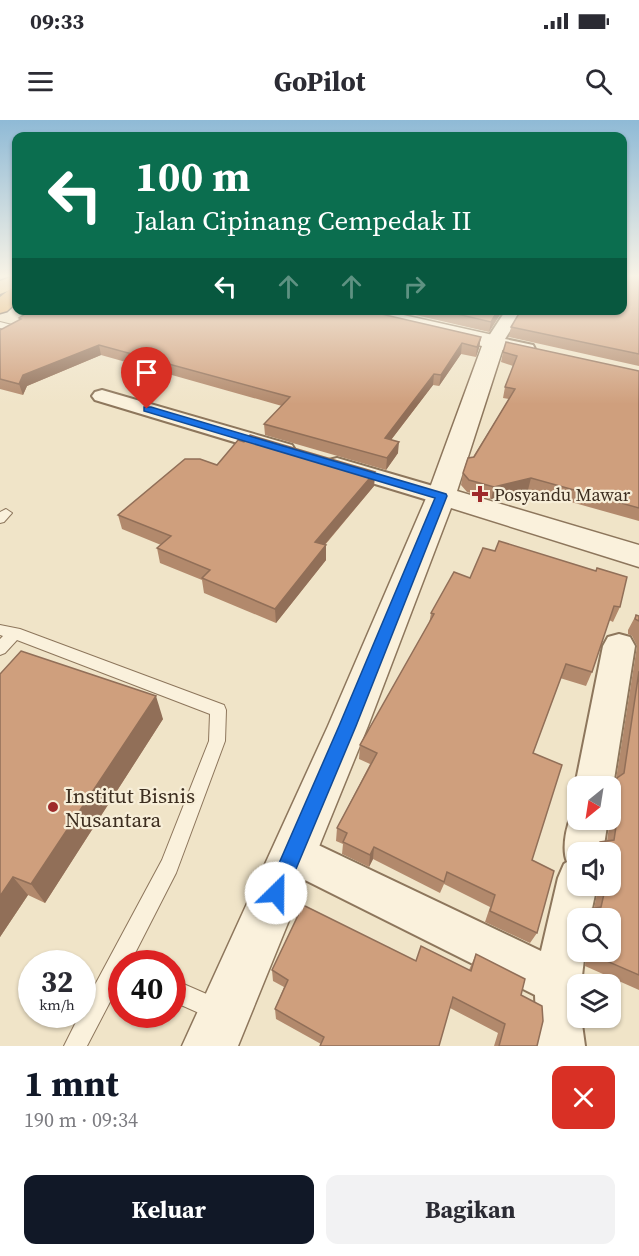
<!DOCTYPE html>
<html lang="id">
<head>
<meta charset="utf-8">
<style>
	body { margin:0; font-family:"Source Serif 4",serif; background:#f2f2f3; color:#2b2b33; height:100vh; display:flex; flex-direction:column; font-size:22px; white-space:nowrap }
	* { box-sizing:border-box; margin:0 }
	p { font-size:20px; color:#7c7c81 }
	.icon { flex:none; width:33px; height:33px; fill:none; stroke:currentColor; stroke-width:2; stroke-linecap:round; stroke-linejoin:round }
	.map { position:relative; height:926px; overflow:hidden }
	.side { display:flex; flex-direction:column; background:#fff; flex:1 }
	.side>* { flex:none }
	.top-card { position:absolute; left:12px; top:12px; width:615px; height:183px; border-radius:12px; box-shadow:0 2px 4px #0004; background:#0b6e4f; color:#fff; overflow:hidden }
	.needle { width:39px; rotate:210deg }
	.tools { position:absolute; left:567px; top:656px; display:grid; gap:12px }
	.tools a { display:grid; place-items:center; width:54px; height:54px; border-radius:12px; background:#fff; box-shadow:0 2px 4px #0004; font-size:30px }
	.speed { position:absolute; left:18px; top:830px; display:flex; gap:12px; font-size:30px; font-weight:700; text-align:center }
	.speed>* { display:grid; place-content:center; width:78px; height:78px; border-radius:50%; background:#fff; box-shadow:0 2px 4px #0004; line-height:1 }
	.speed small { font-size:15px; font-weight:400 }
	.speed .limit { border:9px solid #d22; background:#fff; color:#111 }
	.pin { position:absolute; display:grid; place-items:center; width:51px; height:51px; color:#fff; margin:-62px -26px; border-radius:50% 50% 50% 0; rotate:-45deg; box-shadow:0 0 6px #0007 }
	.pin .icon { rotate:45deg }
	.me { position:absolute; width:66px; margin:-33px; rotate:23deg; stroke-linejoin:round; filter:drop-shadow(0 0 4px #0008) }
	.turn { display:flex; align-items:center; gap:21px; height:126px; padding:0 24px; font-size:27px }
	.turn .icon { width:78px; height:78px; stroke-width:2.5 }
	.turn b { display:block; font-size:42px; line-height:51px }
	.lanes { display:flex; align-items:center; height:57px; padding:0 24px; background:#0003; justify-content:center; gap:30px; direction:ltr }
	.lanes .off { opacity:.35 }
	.round { display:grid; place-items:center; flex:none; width:63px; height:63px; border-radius:12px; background:#f2f2f3 }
	.overview { display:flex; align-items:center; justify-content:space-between; height:102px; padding:0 24px }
	h1 { font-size:36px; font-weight:700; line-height:45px; color:#111827 }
	.cta { display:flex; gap:12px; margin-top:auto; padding:12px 24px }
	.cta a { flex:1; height:69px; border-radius:12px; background:#111827; color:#fff; font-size:24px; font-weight:700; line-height:69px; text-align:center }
	.cta a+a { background:#f2f2f3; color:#2b2b33 }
	.status { display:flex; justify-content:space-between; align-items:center; height:42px; padding:0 30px; background:#fff; direction:ltr }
	.status svg { height:16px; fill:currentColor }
	header { display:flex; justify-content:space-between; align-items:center; height:78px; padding:0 24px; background:#fff; font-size:27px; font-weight:700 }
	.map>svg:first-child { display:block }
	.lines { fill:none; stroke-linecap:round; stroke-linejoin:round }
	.service-casing { stroke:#8d765c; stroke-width:2 }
	.minor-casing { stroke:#8d765c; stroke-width:4 }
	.tertiary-casing { stroke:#8d765c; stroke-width:3 }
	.trunk-casing { stroke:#5b4430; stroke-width:3 }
	.motorway-casing { stroke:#5b4430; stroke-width:3 }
	.service { fill:#faf1dc; fill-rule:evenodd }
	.minor { fill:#faf1dc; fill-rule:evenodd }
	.tertiary { fill:#faf1dc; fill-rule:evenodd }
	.trunk { fill:#eabe7c; fill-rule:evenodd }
	.motorway { fill:#e0a458; fill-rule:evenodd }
	.wall { fill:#b2896c }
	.shaded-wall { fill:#916f58 }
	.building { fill:#cf9f7d; stroke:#916f58; stroke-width:1.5 }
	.route { fill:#1a73e8; stroke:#114b97; stroke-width:1.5 }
	.poi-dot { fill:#9e2a2b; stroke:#f7eed8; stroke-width:2 }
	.labels { text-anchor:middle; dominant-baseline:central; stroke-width:4.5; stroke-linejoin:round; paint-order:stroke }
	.poi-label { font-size:18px; fill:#3d2e20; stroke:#f7eed8; text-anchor:start }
	.near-poi-label { font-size:21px; fill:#3d2e20; stroke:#f7eed8; text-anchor:start }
</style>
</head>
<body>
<div class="status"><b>09:33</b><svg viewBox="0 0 49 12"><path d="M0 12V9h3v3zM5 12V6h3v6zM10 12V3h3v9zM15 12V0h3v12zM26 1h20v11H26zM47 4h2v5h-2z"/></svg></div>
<header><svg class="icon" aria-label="menu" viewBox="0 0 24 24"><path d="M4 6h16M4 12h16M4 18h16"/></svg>GoPilot<svg class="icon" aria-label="search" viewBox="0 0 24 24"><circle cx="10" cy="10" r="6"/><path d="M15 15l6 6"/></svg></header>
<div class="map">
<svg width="639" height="926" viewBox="0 0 639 926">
	<rect width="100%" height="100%" fill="#f0e4c8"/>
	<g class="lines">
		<defs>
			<g id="service">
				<polygon points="0,202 16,206 17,208 13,211 0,208"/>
				<polygon points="6,389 12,393 4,402 0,403 0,392"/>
				<polygon points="0,505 20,509 224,585 226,590 225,621 176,753 130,843 122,843 122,859 87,926 64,926 80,894 82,894 82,889 162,740 209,621 210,594 17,520 5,533 0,535 0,519 3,516 0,515"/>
				<polygon points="172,859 225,882 228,890 225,898 217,901 172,881"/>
			</g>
			<g id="minor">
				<path d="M506 190H523L505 219 533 225 535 229 533 233C519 236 501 229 487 226L485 222Z"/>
				<polygon points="102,270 292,325 295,330 292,335 284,337 95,280 92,276 95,272"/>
				<polygon points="337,338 450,371 453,376 450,381 441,384 329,350 325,345 329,340"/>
				<polygon points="619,514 630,517 635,526 613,666 610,670 610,666 578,666 578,670 575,666 603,526 608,517"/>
				<path d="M578 685V699H608L603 732H578V765H597L590 798H578V831H585L581 864H578V897H581L585 926H537L535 875 279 747 273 733 279 719 293 713 541 831 558 758 564 744 567 742C561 728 567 697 578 685Z"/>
			</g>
			<polygon id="tertiary" points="342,190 381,190 502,217 505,222 457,371 639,425 639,447 451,388 368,606 238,926 182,926 328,606 427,376 482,226 345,194"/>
			<polygon id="trunk" points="16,155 16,168 0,174 0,161"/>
			<polygon id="motorway" points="16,168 16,183 7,191 0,193 0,177 9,170"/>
		</defs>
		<use href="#service" class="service-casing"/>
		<use href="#minor" class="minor-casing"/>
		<use href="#tertiary" class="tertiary-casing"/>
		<use href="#trunk" class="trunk-casing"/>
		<use href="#motorway" class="motorway-casing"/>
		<use href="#service" class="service"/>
		<use href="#minor" class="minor"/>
		<use href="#tertiary" class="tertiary"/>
		<use href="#trunk" class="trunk"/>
		<use href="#motorway" class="motorway"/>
	</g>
	<g class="wall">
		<polygon points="639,155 639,246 509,217 511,207"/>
		<polygon points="394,190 503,190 489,212"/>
		<polygon points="198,194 481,217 479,228 476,237 461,234 439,266 433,265 391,320 398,333 386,350 265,315 264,304 282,286 101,235 27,266 23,275 0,269 0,210 19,200 19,198"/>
		<polygon points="503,232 639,251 639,401 528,370 491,379 467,372 461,365 463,353 509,279 503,278 505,267 513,246 501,242"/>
		<polygon points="217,345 375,352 374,366 325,425 326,440 276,503 204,473 202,460 160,443 157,428 161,425 122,409 118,395"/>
		<polygon points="470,458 620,487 613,502 609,500 592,552 586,566 560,558 533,633 532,740 537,813 530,823 485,802 490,787 444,764 440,773 373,739 369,747 342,734 343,724 336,721 337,708 370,644 359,639 360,625 429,504 431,493"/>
		<polygon points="636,495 639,496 639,870 585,846 587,831 586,831 610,831 610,798 583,798 590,789 594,788 599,765 610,765 610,732 593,732 600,722 607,721 610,699 610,667 616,659 637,526 632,516 628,514 628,510"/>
		<polygon points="0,554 163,599 45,783 28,775 0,817"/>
		<polygon points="476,834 521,875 537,926 494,926 498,913 450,888 321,924 276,899 275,889 284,867 273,861 272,850 416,841 469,850"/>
	</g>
	<g class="shaded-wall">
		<polygon points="498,190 503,190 489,212 491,202"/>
		<polygon points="481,217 479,228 476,237 477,227"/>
		<polygon points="462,223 461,234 439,266 441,255"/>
		<polygon points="99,225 101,235 27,266 23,275 19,264 23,255"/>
		<polygon points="434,254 433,265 384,329 385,318"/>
		<polygon points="399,322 398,333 386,350 387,338"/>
		<polygon points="375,352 374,366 315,436 315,422"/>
		<polygon points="531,358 528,370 491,379 494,367"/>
		<polygon points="326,425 326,440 276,503 275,489"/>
		<polygon points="156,576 163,599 45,783 31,764"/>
		<polygon points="374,727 373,739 369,747 370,735"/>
		<polygon points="13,757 28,775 0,817 0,776"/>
	</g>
	<g class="building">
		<polygon points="622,155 639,155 639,234 511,207 521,190 622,190"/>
		<polygon points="31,190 181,190 198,194 203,190 364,190 481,217 477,227 462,223 441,255 434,254 385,318 399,322 387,338 264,304 290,277 99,225 23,255 19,264 0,259 0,210 21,199 19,198"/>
		<polygon points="440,190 498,190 491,202"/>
		<polygon points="506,222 639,251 639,388 531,358 494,367 469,360 463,353 468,338 474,337 515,269 505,267 517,236 503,232"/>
		<polygon points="250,315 375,352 315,422 326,425 275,489 202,458 210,450 157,428 171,416 118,395 185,339 200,339 217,345 238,320 244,322"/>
		<polygon points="499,421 596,451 597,448 627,457 620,487 614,486 592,552 566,544 533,633 562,645 532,740 554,751 537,813 490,791 495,775 447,752 444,762 374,727 370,735 343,722 347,713 337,708 377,633 360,625 434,494 431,493 454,452 470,458 483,428 495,431"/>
		<polygon points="636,495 639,496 639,501 635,499"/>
		<polygon points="21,531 156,576 31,764 13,757 0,776 0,554"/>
		<polygon points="639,551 639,855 595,836 595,831 610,831 610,798 589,798 589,793 590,789 601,787 606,765 610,765 610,732 598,732 600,722 614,720 619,686 617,684 610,684 610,667 615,669 617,658 624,653"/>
		<polygon points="303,785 416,841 421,826 471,851 476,834 525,859 521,875 542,886 543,901 537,926 499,926 505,904 453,877 439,926 320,926 324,917 275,889 288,860 272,850"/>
	</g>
	<linearGradient id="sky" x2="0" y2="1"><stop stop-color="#8fbad6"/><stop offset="0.55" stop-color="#f8f3e6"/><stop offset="1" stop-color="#f8f3e6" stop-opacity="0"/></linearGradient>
	<rect width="639" height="284" fill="url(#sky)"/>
	<polygon class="route" points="144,287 151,287 446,374 447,376 356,606 283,780 276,783 269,780 266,773 339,606 435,378 144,291"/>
	<g class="poi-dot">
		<path d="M477 365h6v6h6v6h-6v6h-6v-6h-6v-6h6z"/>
		<circle cx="53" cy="687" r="6"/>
	</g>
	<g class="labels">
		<g class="poi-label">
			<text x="494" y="374">Posyandu Mawar</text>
		</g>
		<g class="near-poi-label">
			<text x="65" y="675">Institut Bisnis<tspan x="65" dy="24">Nusantara</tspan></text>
		</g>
	</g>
</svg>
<div class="tools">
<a><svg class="needle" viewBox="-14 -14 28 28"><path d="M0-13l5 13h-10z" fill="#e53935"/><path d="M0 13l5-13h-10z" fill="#7c7c81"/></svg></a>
<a><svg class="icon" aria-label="sound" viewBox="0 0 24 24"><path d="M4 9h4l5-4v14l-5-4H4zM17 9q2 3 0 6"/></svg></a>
<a><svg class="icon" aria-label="search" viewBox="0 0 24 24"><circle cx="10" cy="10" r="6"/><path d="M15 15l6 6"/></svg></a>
<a><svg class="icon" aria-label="layers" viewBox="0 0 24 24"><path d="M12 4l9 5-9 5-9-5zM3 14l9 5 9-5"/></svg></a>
</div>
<div class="speed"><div>32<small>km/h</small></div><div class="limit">40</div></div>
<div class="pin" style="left:147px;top:289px;background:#d93025"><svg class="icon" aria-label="arrive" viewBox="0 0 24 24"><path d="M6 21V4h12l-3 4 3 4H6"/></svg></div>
<svg class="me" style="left:276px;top:773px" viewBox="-20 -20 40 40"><circle r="19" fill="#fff"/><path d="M0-13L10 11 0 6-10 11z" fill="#1a73e8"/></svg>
<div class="top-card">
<div class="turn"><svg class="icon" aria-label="left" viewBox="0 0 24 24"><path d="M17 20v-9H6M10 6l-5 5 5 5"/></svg><div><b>100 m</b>Jalan Cipinang Cempedak II</div></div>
<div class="lanes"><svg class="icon" aria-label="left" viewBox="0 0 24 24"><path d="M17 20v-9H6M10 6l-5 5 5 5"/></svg><svg class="icon off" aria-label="ahead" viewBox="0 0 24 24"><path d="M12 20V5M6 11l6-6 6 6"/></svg><svg class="icon off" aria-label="ahead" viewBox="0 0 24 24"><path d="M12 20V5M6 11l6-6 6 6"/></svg><svg class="icon off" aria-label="right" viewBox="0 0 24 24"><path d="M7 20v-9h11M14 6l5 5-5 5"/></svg></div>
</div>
</div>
<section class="side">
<div class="overview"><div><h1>1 mnt</h1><p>190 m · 09:34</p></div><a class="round" style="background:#d93025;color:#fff"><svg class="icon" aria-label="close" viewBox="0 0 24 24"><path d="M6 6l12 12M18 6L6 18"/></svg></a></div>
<div class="cta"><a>Keluar</a><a>Bagikan</a></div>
</section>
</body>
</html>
